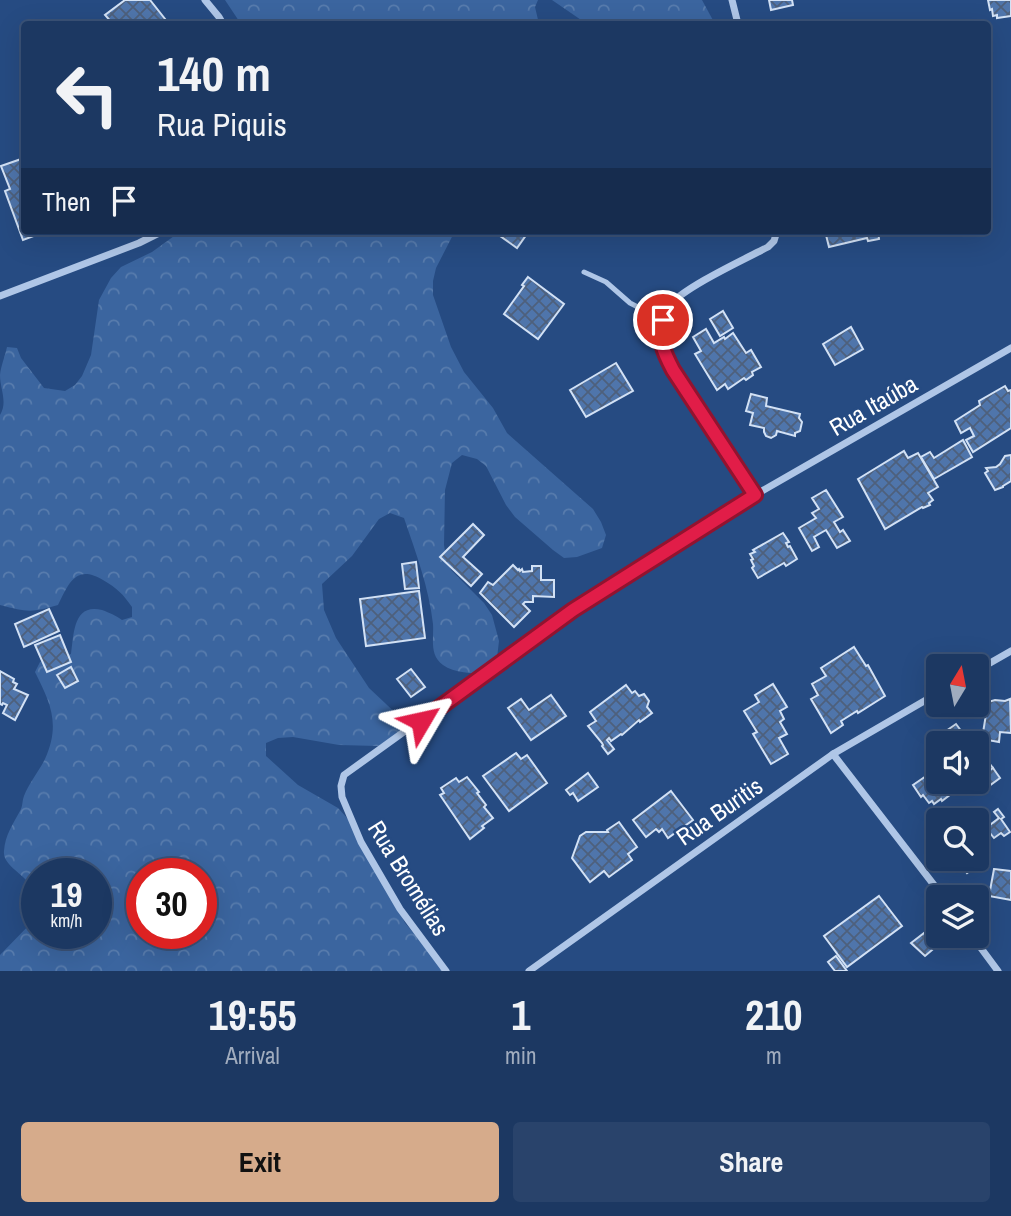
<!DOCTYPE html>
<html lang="en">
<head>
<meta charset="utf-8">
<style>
	body { margin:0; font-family:"Archivo Narrow",sans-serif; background:#29436b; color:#f1f3f6; height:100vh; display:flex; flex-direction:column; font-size:26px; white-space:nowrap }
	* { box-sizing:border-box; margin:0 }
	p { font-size:23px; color:#a0acbe }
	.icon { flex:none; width:38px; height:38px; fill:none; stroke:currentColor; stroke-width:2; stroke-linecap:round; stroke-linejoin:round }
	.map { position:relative; height:971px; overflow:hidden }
	.panel { display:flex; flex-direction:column; background:#1c3862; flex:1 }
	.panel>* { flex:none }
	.top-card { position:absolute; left:21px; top:21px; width:970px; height:214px; border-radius:7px; box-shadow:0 7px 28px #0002,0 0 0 2px #3a5277; background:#1c3862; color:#f1f3f6; overflow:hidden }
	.needle { width:46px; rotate:10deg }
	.buttons { position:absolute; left:926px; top:654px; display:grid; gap:14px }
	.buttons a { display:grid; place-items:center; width:63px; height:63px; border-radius:7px; background:#1c3862; box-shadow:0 7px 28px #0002,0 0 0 2px #3a5277; font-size:35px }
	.speed { position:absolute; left:21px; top:858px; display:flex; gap:14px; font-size:35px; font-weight:700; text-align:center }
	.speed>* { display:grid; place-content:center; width:91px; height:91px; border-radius:50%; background:#1c3862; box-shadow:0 7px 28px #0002,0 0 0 2px #3a5277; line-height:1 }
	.speed small { font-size:18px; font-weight:400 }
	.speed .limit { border:10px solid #d22; background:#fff; color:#111 }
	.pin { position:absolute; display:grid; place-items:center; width:60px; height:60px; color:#fff; margin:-30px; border:4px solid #fff; border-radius:50%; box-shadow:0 2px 7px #0007 }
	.me { position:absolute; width:77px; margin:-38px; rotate:54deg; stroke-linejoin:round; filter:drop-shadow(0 0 5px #0008) }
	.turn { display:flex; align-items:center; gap:24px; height:147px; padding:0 21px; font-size:32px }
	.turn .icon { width:91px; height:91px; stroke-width:2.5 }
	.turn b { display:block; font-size:49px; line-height:60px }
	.then { display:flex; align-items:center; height:66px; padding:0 21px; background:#0003; gap:14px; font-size:26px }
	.eta { display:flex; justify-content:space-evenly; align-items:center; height:119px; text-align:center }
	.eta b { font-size:42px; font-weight:800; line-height:49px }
	.button { display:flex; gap:14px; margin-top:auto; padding:14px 21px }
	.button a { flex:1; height:80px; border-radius:7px; background:#d6ab8b; color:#111; font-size:28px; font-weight:800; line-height:80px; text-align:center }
	.button a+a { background:#29436b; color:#f1f3f6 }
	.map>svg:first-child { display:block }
	.forest { fill:url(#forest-crowns); fill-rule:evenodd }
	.building { fill:url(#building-cross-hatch); stroke:#d2e1f5; stroke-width:2 }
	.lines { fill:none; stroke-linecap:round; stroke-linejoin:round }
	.service { stroke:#afc6e7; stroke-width:5 }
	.minor { stroke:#afc6e7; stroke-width:7 }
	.route-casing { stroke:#92132f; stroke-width:18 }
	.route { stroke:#e11d48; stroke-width:12 }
	.labels { text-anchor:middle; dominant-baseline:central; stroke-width:5; stroke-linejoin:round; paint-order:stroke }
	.street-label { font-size:24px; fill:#fff; stroke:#264b82 }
</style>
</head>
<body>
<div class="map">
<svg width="1011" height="971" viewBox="0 0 1011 971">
	<defs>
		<pattern id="forest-crowns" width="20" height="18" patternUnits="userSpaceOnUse" patternTransform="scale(1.75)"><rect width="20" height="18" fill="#3b659f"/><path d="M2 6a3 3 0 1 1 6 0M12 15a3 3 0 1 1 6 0" fill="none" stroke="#587cad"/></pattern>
		<pattern id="building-cross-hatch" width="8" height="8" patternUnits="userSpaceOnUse" patternTransform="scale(1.75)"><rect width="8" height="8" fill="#4f75ab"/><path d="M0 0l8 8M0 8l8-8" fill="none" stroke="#4e607c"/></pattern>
	</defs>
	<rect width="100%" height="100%" fill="#264b82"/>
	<g class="forest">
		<polygon points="225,0 538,0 535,7 539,24 241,24"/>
		<polygon points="552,0 702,0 715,24 587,24"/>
		<path d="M181 231H455L436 268 433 281V295L451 347 464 372 493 408 507 433 593 509 601 522 606 535 602 548 577 557 564 558 553 550 515 517 506 505 486 466 477 459 462 455 452 463 445 490 444 545 446 558 451 570 484 603 492 615 499 641 496 666 486 675C473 673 454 673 443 665 429 655 434 639 433 624 429 588 416 553 404 518L390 513 379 519 352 556 322 584 324 610 336 638 369 688 403 720 402 734 378 746 339 745 293 737 278 738 266 743V756L298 785 338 808 358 830 405 923 446 971H0V955L35 919C35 912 37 904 36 897 32 876 2 868 4 851 5 835 13 824 20 811 23 806 22 801 24 796 29 783 39 771 45 759 61 724 50 702 35 672L40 662 71 654C74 634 73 603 102 610 110 613 115 615 122 620L132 617V607C123 594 117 588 103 580 76 564 69 583 58 605 31 613 27 612 0 605V415C8 402 0 389 0 375 1 366 5 356 7 347L17 348 21 358 44 388 65 391 75 385 82 376 91 355 99 300 111 278 121 267 152 252ZM37 873H96V933H37ZM142 873H201V933H142Z"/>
	</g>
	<g class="building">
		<polygon points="125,0 150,0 169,24 113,24 105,15"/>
		<polygon points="769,0 792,0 793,5 771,10"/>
		<polygon points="988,0 1011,0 1011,16 997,18 997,15 993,16 992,9 990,10"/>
		<polygon points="24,158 24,231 47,231 23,240 5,191 10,189 1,166"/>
		<polygon points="493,231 529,231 517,248"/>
		<polygon points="825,231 878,231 879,239 868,241 867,238 829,247"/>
		<polygon points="528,277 564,304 538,339 504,314 524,286 522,285"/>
		<polygon points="723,311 733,328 720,336 710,319"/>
		<polygon points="851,327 863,349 835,365 823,344"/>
		<polygon points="706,329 714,343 724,337 725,339 733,333 746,353 751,350 761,367 752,372 753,375 746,380 744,378 728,389 725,384 717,390 695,354 701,351 693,337"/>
		<polygon points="616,363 633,391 586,417 570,390"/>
		<polygon points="1005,386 1008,391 1011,390 1011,428 973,452 966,440 974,436 970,428 961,433 955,421 980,405 979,401"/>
		<polygon points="751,394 767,398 766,406 800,414 799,418 802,422 800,431 795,433 795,436 777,431 776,435 771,438 766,436 764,432 764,428 750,425 753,413 746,411"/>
		<polygon points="963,440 972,457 934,479 921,457 930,452 934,458"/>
		<polygon points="904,451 908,458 918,453 938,487 928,493 933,500 929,503 930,505 923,508 922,507 885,529 858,479"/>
		<polygon points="1011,455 1011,481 1003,486 1003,487 995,490 985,473 988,471 986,468 996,467 1000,464 1005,456"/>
		<polygon points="826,490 843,517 834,522 840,532 843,530 850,541 837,548 826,530 814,537 819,547 812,551 799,528 816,518 812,513 819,509 812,498"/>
		<polygon points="473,524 484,535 463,557 482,574 471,586 440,557"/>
		<polygon points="783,533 789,542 786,543 788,547 790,546 797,559 786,566 784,563 758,578 752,568 754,566 751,560 753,559 750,554 755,552 753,550"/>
		<polygon points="416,562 419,588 405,589 402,564"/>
		<polygon points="513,565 518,570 519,569 520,571 522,569 523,572 532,571 532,566 541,566 541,580 554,580 554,597 533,596 533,602 525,602 523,604 530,611 514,627 480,593 488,582 493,585"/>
		<polygon points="419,591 425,638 366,646 360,599"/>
		<polygon points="49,609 59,631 24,647 15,624"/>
		<polygon points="60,635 71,662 47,672 35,645"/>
		<polygon points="854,647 866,666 868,665 885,696 858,713 857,711 841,721 843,725 831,733 811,699 818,695 812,684 826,676 821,668"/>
		<polygon points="71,667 78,681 65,688 57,675"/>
		<polygon points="411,669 425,687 411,697 397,679"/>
		<polygon points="0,671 14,679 13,682 17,684 14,689 28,695 15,720 3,713 7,705 3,703 2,705 0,704"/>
		<polygon points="773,684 787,707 780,711 784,719 780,722 787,734 779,738 788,754 771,764 753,734 757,732 744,711 759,702 755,695"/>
		<polygon points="626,685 632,693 635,691 639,696 644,694 649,701 647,707 652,713 640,722 639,720 622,735 621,734 611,741 609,738 607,740 614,749 608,754 602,746 603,745 602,743 588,726 596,721 590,712"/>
		<polygon points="551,695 566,716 531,740 508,708 521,699 529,710"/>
		<polygon points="1010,699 1011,733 1000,732 999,742 982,739 988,702 995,700 1005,701"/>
		<polygon points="956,724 971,744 940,744 941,743 936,738"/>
		<polygon points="976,751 980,756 982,754 993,768 976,780"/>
		<polygon points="516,753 521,759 527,755 547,783 509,811 483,776"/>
		<polygon points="993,768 1000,778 989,786 982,776"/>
		<polygon points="935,770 938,773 938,782 974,782 965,788 963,785 942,801 941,799 934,804 932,801 929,803 923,795 921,797 913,785"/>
		<polygon points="588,773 598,787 578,801 573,793 570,795 566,790"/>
		<polygon points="467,777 479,792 477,793 486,805 484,807 493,818 482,826 484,828 470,839 440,795 444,793 441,788 456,778 459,782"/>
		<polygon points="671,791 693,820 668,838 662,829 659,832 656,829 646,837 633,820"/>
		<polygon points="998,809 1004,817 1001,819 1010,832 1004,836 1001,833 994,838 986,828 999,818 994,812"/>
		<polygon points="945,816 948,821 938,821 938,845 926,829"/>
		<polygon points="619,822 637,847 628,854 632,860 609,877 604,871 590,882 572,858 580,836 586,832 608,832 607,830"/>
		<polygon points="976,846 986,859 967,873 956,859 976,859"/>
		<polygon points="994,869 1011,871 1011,900 989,896"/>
		<polygon points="879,896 902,926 847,967 824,936"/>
		<polygon points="928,930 939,944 925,956 911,943"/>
		<polygon points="836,956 847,971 835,971 828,962"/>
	</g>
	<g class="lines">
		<polyline class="service" points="584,272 606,282 630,303 663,320"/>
		<g class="minor">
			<polyline points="205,0 219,17 223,24"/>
			<polyline points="732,0 738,24"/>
			<polyline points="0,296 139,243 163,231"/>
			<path d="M755 495 673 370C667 358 661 347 661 334 661 325 663 314 668 307 682 288 745 259 768 247L774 241 777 231"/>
			<polyline points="976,671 1011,651"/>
			<polyline points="833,754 944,898"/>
			<polyline points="972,936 998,971"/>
			<polyline points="446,971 400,909 361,842 342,797 341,786 344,775 573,610 755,495 1011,348"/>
			<polyline points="529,971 833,754 938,693"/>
		</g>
	</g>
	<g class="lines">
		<defs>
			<path id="route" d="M421 721 573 610 755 495 673 370C663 351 659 342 663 320"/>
		</defs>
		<use href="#route" class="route-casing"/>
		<use href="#route" class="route"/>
	</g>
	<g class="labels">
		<g class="street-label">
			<text transform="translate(873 405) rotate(-30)">Rua Itaúba</text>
			<text transform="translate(719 811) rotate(-35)">Rua Buritis</text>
			<text transform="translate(409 878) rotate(58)">Rua Bromélias</text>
		</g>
	</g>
</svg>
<div class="buttons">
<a><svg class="needle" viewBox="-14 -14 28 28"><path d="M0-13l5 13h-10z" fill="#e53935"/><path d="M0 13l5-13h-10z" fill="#a0acbe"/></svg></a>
<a><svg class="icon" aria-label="sound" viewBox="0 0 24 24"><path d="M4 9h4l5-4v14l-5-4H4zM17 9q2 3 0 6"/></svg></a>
<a><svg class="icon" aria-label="search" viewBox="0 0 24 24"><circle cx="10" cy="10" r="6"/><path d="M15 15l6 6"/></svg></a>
<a><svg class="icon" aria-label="layers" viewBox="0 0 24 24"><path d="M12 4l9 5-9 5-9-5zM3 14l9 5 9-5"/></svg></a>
</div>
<div class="speed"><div>19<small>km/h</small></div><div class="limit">30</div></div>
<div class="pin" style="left:663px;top:320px;background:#d93025"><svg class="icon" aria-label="arrive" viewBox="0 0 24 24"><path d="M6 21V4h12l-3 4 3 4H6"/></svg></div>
<svg class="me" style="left:421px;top:721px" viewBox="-20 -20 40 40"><path d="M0-17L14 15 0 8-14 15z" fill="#e11d48" stroke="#fff" stroke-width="4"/></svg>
<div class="top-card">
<div class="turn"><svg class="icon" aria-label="left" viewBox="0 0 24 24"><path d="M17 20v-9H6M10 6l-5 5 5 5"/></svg><div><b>140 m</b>Rua Piquis</div></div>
<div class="then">Then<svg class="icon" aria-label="arrive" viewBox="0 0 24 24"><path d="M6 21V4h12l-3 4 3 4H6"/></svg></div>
</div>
</div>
<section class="panel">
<div class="eta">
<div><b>19:55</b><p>Arrival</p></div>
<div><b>1</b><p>min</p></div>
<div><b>210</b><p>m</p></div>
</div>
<div class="button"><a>Exit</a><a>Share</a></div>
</section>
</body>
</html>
